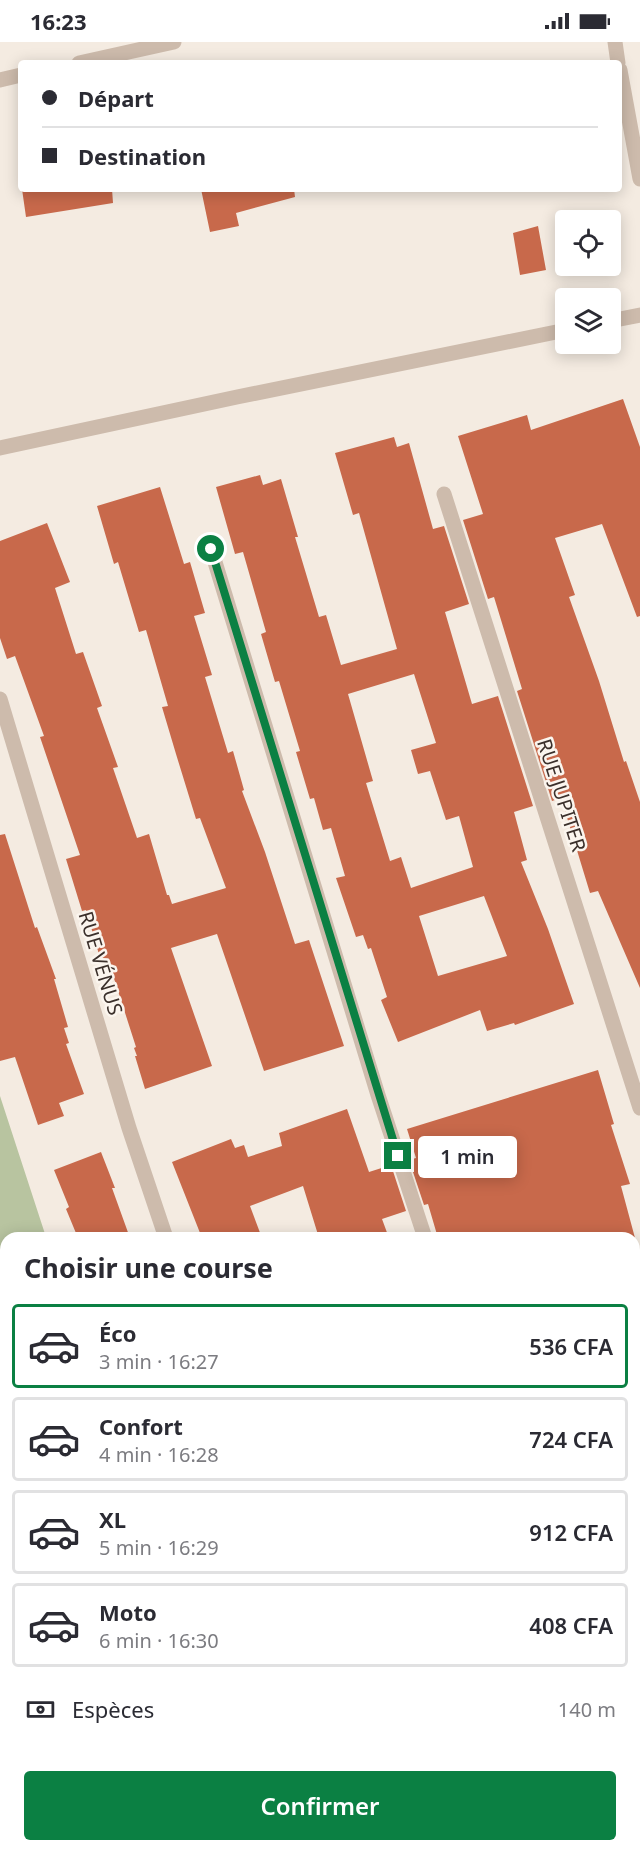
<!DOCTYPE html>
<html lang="fr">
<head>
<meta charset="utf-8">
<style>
	:root { --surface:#fff; --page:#f2f2f3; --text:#2b2b33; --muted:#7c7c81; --line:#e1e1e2; --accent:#0b8043 }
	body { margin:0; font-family:"Noto Sans",sans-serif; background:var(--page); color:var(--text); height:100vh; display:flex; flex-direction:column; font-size:22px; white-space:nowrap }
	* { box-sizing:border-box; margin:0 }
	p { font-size:20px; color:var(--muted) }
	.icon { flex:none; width:33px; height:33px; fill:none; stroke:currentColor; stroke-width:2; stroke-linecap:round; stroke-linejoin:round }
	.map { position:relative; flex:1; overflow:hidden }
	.side { position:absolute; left:0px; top:1190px; width:640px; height:620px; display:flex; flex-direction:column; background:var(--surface); border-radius:18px 18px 0 0; box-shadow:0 3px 15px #0003 }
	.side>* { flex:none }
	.guide { position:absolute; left:18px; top:18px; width:604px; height:132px; border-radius:6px; box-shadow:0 3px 15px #0003; display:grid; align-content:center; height:132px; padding:0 24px; background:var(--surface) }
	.fabs { position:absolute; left:555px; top:168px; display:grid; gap:12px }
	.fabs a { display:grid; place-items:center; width:66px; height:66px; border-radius:6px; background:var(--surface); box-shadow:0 3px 15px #0003; font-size:30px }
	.end { position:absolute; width:27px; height:27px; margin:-14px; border:8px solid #0b8043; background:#fff; box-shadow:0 0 0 3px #fff }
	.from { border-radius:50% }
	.bubble { position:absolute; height:42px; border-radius:6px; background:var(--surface); box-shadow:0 3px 15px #0003; font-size:20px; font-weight:600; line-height:42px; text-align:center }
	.guide b { display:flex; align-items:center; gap:21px; height:57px; font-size:22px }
	.guide b+b { border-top:2px solid var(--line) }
	.guide i { width:15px; height:15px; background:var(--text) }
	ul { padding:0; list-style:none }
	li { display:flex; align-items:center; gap:18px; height:84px; margin:0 12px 9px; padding:0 12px; border:3px solid var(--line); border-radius:6px }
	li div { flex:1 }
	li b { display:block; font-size:22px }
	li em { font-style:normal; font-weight:600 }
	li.on { border-color:var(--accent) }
	li>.icon { width:54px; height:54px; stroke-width:1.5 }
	h2 { padding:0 24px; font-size:27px; line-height:72px }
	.pay { display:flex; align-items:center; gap:15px; height:66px; padding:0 24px; font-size:22px }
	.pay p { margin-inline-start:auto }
	.button { display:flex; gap:12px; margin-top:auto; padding:12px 24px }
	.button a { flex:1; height:69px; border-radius:6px; background:var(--accent); color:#fff; font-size:24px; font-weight:600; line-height:69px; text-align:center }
	.status { display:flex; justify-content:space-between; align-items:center; height:42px; padding:0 30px; background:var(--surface); direction:ltr }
	.status svg { height:16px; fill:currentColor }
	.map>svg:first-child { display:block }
</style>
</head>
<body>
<div class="status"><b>16:23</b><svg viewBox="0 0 49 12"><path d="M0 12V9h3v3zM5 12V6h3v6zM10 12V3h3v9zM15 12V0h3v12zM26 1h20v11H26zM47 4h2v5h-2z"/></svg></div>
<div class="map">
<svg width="640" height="1808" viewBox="0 0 640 1808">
	<rect width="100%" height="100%" fill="#f4ebe1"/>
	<!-- green -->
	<path fill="#b8c4a0" d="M0,1054L46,1195L6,1196V1223L0,1205Z
		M640,1493V1620L634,1603L635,1495Z
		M157,1803H244L245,1808H158Z"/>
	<!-- building -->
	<path fill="#c8694b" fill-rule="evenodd" d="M22,147H112L113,161L26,175Z
		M201,147H294L295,155L236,171L239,184L210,190Z
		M538,184L546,228L520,233L513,191Z
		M623,357L640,405V574L637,575L602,482L555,496L575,553L569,555L599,639L624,720L626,719L640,760V946L598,849L590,851L561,756L552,759L517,649L522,647L494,555L488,557L463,478L483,472L458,394L527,373L531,388Z
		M394,395L397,405L409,401L433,487L444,484L469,562L445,570L472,662L498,654L533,764L514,770L527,818L521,820L548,887L574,962L515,983L514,981L487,989L480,968L398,1000L381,958L387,955L371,906L368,907L363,893L356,895L336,836L345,834L331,786L323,788L314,756L310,757L296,710L300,709L279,639L275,640L261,592L266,590L243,510L235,512L216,445L260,433L263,443L281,437L298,495H295L319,575L326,573L341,623L397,607L359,471L353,473L335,411ZM414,632L436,701L411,708L418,732L430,729L446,778L459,774L473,825L411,846L401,815L390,819L366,741L373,739L348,652ZM484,854L507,914L438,934L419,874Z
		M160,445L184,522L190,520L205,571L194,574L212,633L205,635L228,711L233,709L244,748L242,749L265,810L295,902L309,898L344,1004L264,1029L217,892L171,906L212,1024L145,1047L135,1014H137L134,1006L136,1005L110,924L103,926L86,868L82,869L66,817L80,813L40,695L44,694L15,614L7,617L0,596V499L47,481L70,540L55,546L76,612L83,610L102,664L97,666L118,725L113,726L137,796L149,792L167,853H169L172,862L226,846L200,776L196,777L176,712L162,665L168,664L146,588L139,590L118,520L114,522L97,464Z
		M5,792L35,886L37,885L56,937H54L68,985L64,986L69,1001L66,1002L84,1052L59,1061L64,1074L38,1083L15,1015L0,1019V793Z
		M598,1028L614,1082L611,1083L630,1142L621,1144L635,1196H438L428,1162L424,1163L409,1118L416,1116L407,1087Z
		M347,1067L369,1130L391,1123L406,1169L382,1177L389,1196H319L303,1144L250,1164L262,1196H202L172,1120L231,1097L235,1106L244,1103L248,1115L282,1104L279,1091Z
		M101,1110L115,1146H112L130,1196H78L66,1167L69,1165L54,1128Z"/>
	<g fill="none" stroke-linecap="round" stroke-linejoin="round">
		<!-- street -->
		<path stroke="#cdbbac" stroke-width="15" d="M615,0L618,21
			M79,21L174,0
			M620,28L640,137
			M0,38L21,33
			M610,279L640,273
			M0,406L237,355L566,288
			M444,452L640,1066
			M211,507L378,1053L425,1196
			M0,657L129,1086L166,1196
			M0,1464L6,1443
			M634,1780L640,1777
			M370,1803L372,1808
			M626,1803L629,1808
			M586,1808L594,1803"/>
	</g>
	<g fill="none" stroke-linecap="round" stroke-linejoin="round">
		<!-- route -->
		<path stroke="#0b8043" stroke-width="8" d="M211,507L398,1114"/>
	</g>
	<g text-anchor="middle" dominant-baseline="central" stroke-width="5" stroke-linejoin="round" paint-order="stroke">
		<!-- street labels -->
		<g font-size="20" fill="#3b302b" stroke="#fbf5ee">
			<text transform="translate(562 753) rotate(72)">RUE JUPITER</text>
			<text transform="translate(101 921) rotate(73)">RUE VÉNUS</text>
		</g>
	</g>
</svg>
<div class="fabs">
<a><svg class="icon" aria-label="locate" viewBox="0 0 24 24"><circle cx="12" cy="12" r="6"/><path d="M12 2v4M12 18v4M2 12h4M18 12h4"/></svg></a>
<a><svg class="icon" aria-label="layers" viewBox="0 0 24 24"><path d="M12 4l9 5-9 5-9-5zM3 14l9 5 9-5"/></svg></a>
</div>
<i class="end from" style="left:211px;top:507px"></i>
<i class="end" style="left:398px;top:1114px"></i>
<div class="bubble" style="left:418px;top:1094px;width:99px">1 min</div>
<div class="guide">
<b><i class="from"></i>Départ</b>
<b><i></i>Destination</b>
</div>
<section class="side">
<h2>Choisir une course</h2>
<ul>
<li class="on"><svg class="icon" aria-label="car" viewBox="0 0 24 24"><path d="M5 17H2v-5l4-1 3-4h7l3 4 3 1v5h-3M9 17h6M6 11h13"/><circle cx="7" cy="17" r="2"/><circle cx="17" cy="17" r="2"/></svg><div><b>Éco</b><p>3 min · 16:27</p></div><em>536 CFA</em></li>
<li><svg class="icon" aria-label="car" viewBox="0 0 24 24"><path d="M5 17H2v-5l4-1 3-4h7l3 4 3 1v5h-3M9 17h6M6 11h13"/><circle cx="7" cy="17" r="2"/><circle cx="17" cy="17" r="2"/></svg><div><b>Confort</b><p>4 min · 16:28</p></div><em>724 CFA</em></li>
<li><svg class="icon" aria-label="car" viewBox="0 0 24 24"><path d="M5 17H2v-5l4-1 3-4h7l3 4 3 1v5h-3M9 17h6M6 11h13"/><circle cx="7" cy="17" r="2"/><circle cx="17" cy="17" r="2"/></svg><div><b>XL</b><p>5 min · 16:29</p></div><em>912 CFA</em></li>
<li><svg class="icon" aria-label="car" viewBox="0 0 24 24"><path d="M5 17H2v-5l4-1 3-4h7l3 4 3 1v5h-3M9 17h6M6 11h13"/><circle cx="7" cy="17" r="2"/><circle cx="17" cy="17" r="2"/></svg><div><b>Moto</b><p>6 min · 16:30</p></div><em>408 CFA</em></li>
</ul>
<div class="pay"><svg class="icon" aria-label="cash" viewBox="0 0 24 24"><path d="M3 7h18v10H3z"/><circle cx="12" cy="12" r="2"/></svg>Espèces<p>140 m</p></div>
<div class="button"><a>Confirmer</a></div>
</section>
</div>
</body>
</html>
